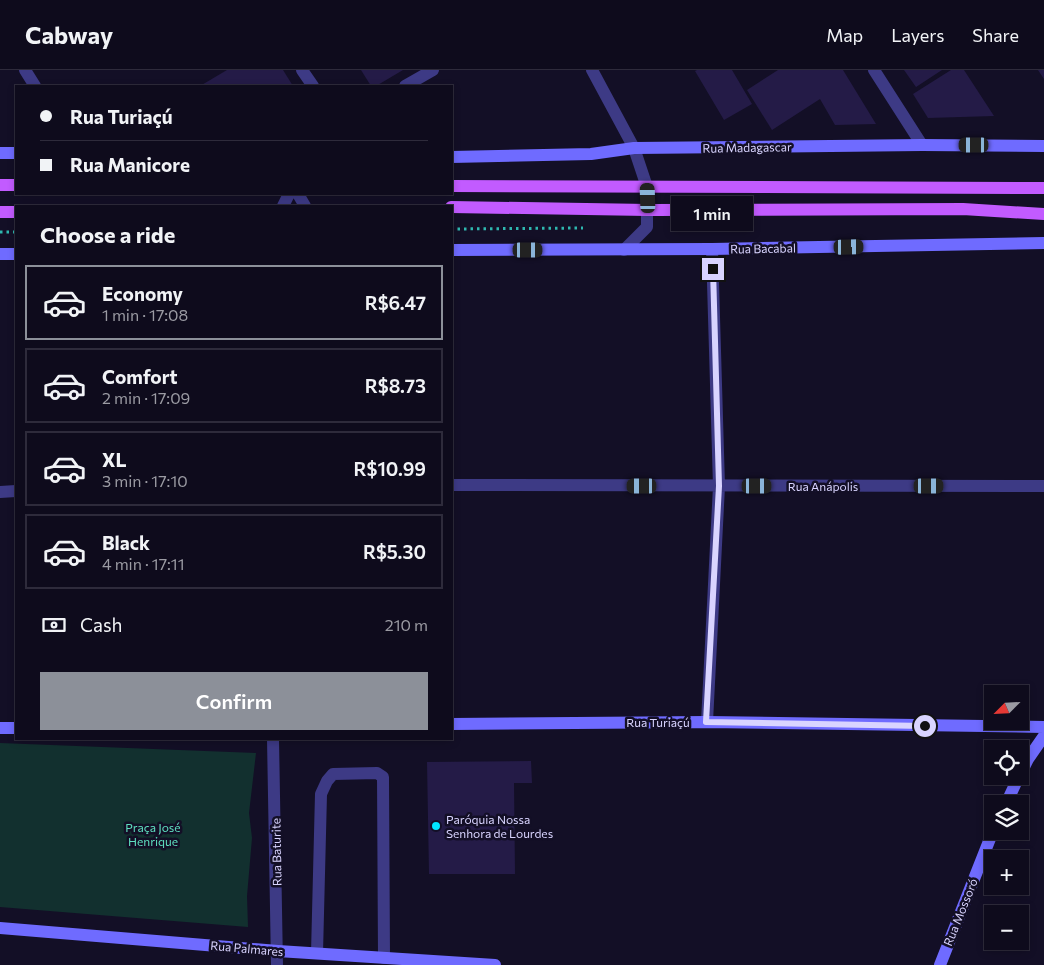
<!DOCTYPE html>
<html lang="en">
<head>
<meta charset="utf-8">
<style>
	:root { --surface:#0e0b1c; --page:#1c1929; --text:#f1f3f6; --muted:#9b9ba3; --line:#2e2b3b; --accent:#8c9099 }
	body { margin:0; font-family:Commissioner,sans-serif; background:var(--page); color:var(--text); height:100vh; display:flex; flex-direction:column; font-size:19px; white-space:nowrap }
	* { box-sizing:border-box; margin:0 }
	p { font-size:16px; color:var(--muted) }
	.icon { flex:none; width:28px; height:28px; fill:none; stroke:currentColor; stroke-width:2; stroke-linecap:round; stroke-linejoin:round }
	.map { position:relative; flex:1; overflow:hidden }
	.side { position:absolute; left:15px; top:135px; width:438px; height:535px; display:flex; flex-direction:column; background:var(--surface); border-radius:0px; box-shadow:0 2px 8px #0003,0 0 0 1px var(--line) }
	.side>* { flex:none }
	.top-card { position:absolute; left:15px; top:15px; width:438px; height:110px; border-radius:0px; box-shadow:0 2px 8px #0003,0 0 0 1px var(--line); display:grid; align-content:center; height:110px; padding:0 25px; background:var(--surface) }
	.needle { width:32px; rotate:246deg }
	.controls { position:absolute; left:984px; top:615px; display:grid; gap:10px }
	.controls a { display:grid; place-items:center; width:45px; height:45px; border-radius:0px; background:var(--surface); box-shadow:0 2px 8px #0003,0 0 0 1px var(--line); font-size:25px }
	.end { position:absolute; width:22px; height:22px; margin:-11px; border:6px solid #d9d4ff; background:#111; box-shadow:0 0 0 2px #111 }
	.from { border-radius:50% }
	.bubble { position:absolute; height:35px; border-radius:0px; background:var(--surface); box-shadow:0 2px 8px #0003,0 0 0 1px var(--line); font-size:16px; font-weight:600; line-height:35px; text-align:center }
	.car { position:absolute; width:15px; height:30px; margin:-15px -8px; border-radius:6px; box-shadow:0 0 4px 1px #0007; background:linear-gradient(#222 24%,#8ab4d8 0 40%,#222 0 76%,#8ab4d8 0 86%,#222 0) }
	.top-card b { display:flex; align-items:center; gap:18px; height:48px; font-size:19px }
	.top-card b+b { border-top:1px solid var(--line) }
	.top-card i { width:12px; height:12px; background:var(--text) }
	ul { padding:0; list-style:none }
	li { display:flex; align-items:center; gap:15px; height:75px; margin:0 10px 8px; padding:0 15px; border:2px solid var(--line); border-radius:0px }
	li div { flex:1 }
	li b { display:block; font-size:19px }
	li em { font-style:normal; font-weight:600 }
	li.active { border-color:var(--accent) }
	li>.icon { width:45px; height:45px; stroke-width:1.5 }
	h2 { padding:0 25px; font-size:22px; line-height:60px }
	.pay { display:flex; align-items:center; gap:12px; height:55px; padding:0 25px; font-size:19px }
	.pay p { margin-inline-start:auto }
	.button { display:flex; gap:10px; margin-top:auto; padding:10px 25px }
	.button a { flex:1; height:58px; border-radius:0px; background:var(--accent); color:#fff; font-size:20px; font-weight:600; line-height:58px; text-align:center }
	header { display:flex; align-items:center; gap:30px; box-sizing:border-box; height:70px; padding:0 25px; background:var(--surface); border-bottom:1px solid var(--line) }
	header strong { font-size:24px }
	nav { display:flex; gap:28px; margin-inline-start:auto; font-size:18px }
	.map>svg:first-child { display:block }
</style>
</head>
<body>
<header>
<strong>Cabway</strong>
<nav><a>Map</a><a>Layers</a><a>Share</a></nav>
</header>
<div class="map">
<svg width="1044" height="895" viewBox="0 0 1044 895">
	<rect width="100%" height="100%" fill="#130f26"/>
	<!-- green -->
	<path fill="#12302f" d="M0,673L256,683L249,743L252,768L247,826L248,857L0,837Z"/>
	<!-- building -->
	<path fill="#241b47" d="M227,0H283L293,16H200Z
		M361,0H403L376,16H371Z
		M697,0H732L752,34L724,50L695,1Z
		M778,0H843L876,54L835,55L820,29L772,60L747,20Z
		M904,0H942L916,17Z
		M951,0H964L994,46L928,48L913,24Z
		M1038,0H1044V9Z
		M531,691L532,713H514L515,804H429L427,692Z"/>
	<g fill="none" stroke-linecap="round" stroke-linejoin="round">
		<!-- path -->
		<path stroke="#2fb8b0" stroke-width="3" stroke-dasharray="2.5 4" stroke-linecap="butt" d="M451,159L583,158
			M0,162H16"/>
		<!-- lane -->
		<path stroke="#3d3a85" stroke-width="12" d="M317,883L321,724L327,711L333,704L377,703L383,707L384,888"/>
		<!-- street -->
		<path stroke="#3d3a85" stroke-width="12" d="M25,0L35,16
			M302,0L313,16
			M592,0L634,78L647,117V157L624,180
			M874,0L922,75
			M405,16L433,0
			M298,124L305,136
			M283,136L289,124
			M451,415L1044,416
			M0,422L16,421
			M707,652L719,416L712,179
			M273,669L277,895"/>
		<!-- secondary -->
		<path stroke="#6f6bff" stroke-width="12" d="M0,83H16
			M451,87L591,84L634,78L922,75L1044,76
			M451,180L712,179L1044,173
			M0,184H16
			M451,654L707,652L1044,657
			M0,658H16
			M1020,705L1028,689L1044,666
			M1006,734L1019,706
			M0,858L278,881L495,895
			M940,895L993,761"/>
		<!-- primary -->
		<path stroke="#c25bff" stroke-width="12" d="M0,115H16
			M451,116L1044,118
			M451,137L648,140L963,139L1044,144
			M0,142H16"/>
	</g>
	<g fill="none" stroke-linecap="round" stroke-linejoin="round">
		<!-- route -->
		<path stroke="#d9d4ff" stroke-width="6" d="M713,199L719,416L706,652L925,656"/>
	</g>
	<!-- markers -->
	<circle fill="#00e5ff" stroke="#130f26" stroke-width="2" cx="436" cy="756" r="5"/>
	<g text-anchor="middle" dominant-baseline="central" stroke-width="5" stroke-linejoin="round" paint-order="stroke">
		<!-- street labels -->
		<g font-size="12" fill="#d9d4ff" stroke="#130f26">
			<text transform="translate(747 77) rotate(-1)">Rua Madagascar</text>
			<text transform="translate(763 178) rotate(-1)">Rua Bacabal</text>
			<text x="823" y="416">Rua Anápolis</text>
			<text x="658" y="652">Rua Turiaçú</text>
			<text transform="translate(276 782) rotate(-91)">Rua Baturite</text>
			<text transform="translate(960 842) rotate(-68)">Rua Mossoró</text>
			<text transform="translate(247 878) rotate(5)">Rua Palmares</text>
		</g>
		<!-- poi labels -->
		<g font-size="12" fill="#d9d4ff" stroke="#130f26" text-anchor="start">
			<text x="446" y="749">Paróquia Nossa<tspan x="446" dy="14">Senhora de Lourdes</tspan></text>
		</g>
		<!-- park labels -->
		<g font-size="12" fill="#5fe0c0" stroke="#130f26">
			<text x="153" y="757">Praça José<tspan x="153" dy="14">Henrique</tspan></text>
		</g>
	</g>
</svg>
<div class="controls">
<a><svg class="needle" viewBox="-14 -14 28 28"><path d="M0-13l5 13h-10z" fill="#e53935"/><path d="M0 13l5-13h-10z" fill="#9b9ba3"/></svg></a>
<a><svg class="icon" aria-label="locate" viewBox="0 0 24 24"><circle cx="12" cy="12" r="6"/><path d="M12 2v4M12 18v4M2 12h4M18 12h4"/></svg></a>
<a><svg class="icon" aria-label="layers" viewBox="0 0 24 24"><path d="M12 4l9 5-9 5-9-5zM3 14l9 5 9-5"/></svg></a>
<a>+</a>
<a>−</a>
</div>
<i class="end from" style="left:925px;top:656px"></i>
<i class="end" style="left:713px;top:199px"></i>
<div class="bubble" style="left:671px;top:126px;width:82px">1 min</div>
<i class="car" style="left:974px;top:75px;rotate:270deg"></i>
<i class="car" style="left:648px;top:128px;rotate:358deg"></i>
<i class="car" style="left:849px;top:177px;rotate:89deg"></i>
<i class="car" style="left:528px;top:180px;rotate:90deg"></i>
<i class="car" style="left:642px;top:416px;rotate:270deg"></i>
<i class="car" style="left:757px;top:416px;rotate:90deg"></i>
<i class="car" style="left:929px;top:416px;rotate:90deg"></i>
<div class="top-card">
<b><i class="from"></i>Rua Turiaçú</b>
<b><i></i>Rua Manicore</b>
</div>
<section class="side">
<h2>Choose a ride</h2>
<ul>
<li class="active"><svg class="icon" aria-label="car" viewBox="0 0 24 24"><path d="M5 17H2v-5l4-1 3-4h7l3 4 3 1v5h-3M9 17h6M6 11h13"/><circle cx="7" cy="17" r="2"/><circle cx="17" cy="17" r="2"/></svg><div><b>Economy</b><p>1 min · 17:08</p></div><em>R$6.47</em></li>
<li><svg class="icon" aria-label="car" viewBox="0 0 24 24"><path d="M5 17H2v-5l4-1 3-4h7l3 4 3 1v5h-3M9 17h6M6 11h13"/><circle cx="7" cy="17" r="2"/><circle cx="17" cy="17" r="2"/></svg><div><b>Comfort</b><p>2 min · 17:09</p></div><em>R$8.73</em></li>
<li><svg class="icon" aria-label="car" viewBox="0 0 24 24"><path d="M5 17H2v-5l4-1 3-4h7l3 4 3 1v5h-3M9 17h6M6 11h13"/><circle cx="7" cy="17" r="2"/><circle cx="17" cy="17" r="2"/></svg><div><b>XL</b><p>3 min · 17:10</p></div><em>R$10.99</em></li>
<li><svg class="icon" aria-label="car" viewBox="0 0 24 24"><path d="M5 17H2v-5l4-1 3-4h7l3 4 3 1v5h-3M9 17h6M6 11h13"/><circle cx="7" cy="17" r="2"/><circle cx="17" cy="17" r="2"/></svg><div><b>Black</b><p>4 min · 17:11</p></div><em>R$5.30</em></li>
</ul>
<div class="pay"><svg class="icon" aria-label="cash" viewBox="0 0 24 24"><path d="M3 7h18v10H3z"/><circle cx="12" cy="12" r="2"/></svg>Cash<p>210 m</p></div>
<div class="button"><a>Confirm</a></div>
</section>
</div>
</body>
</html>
